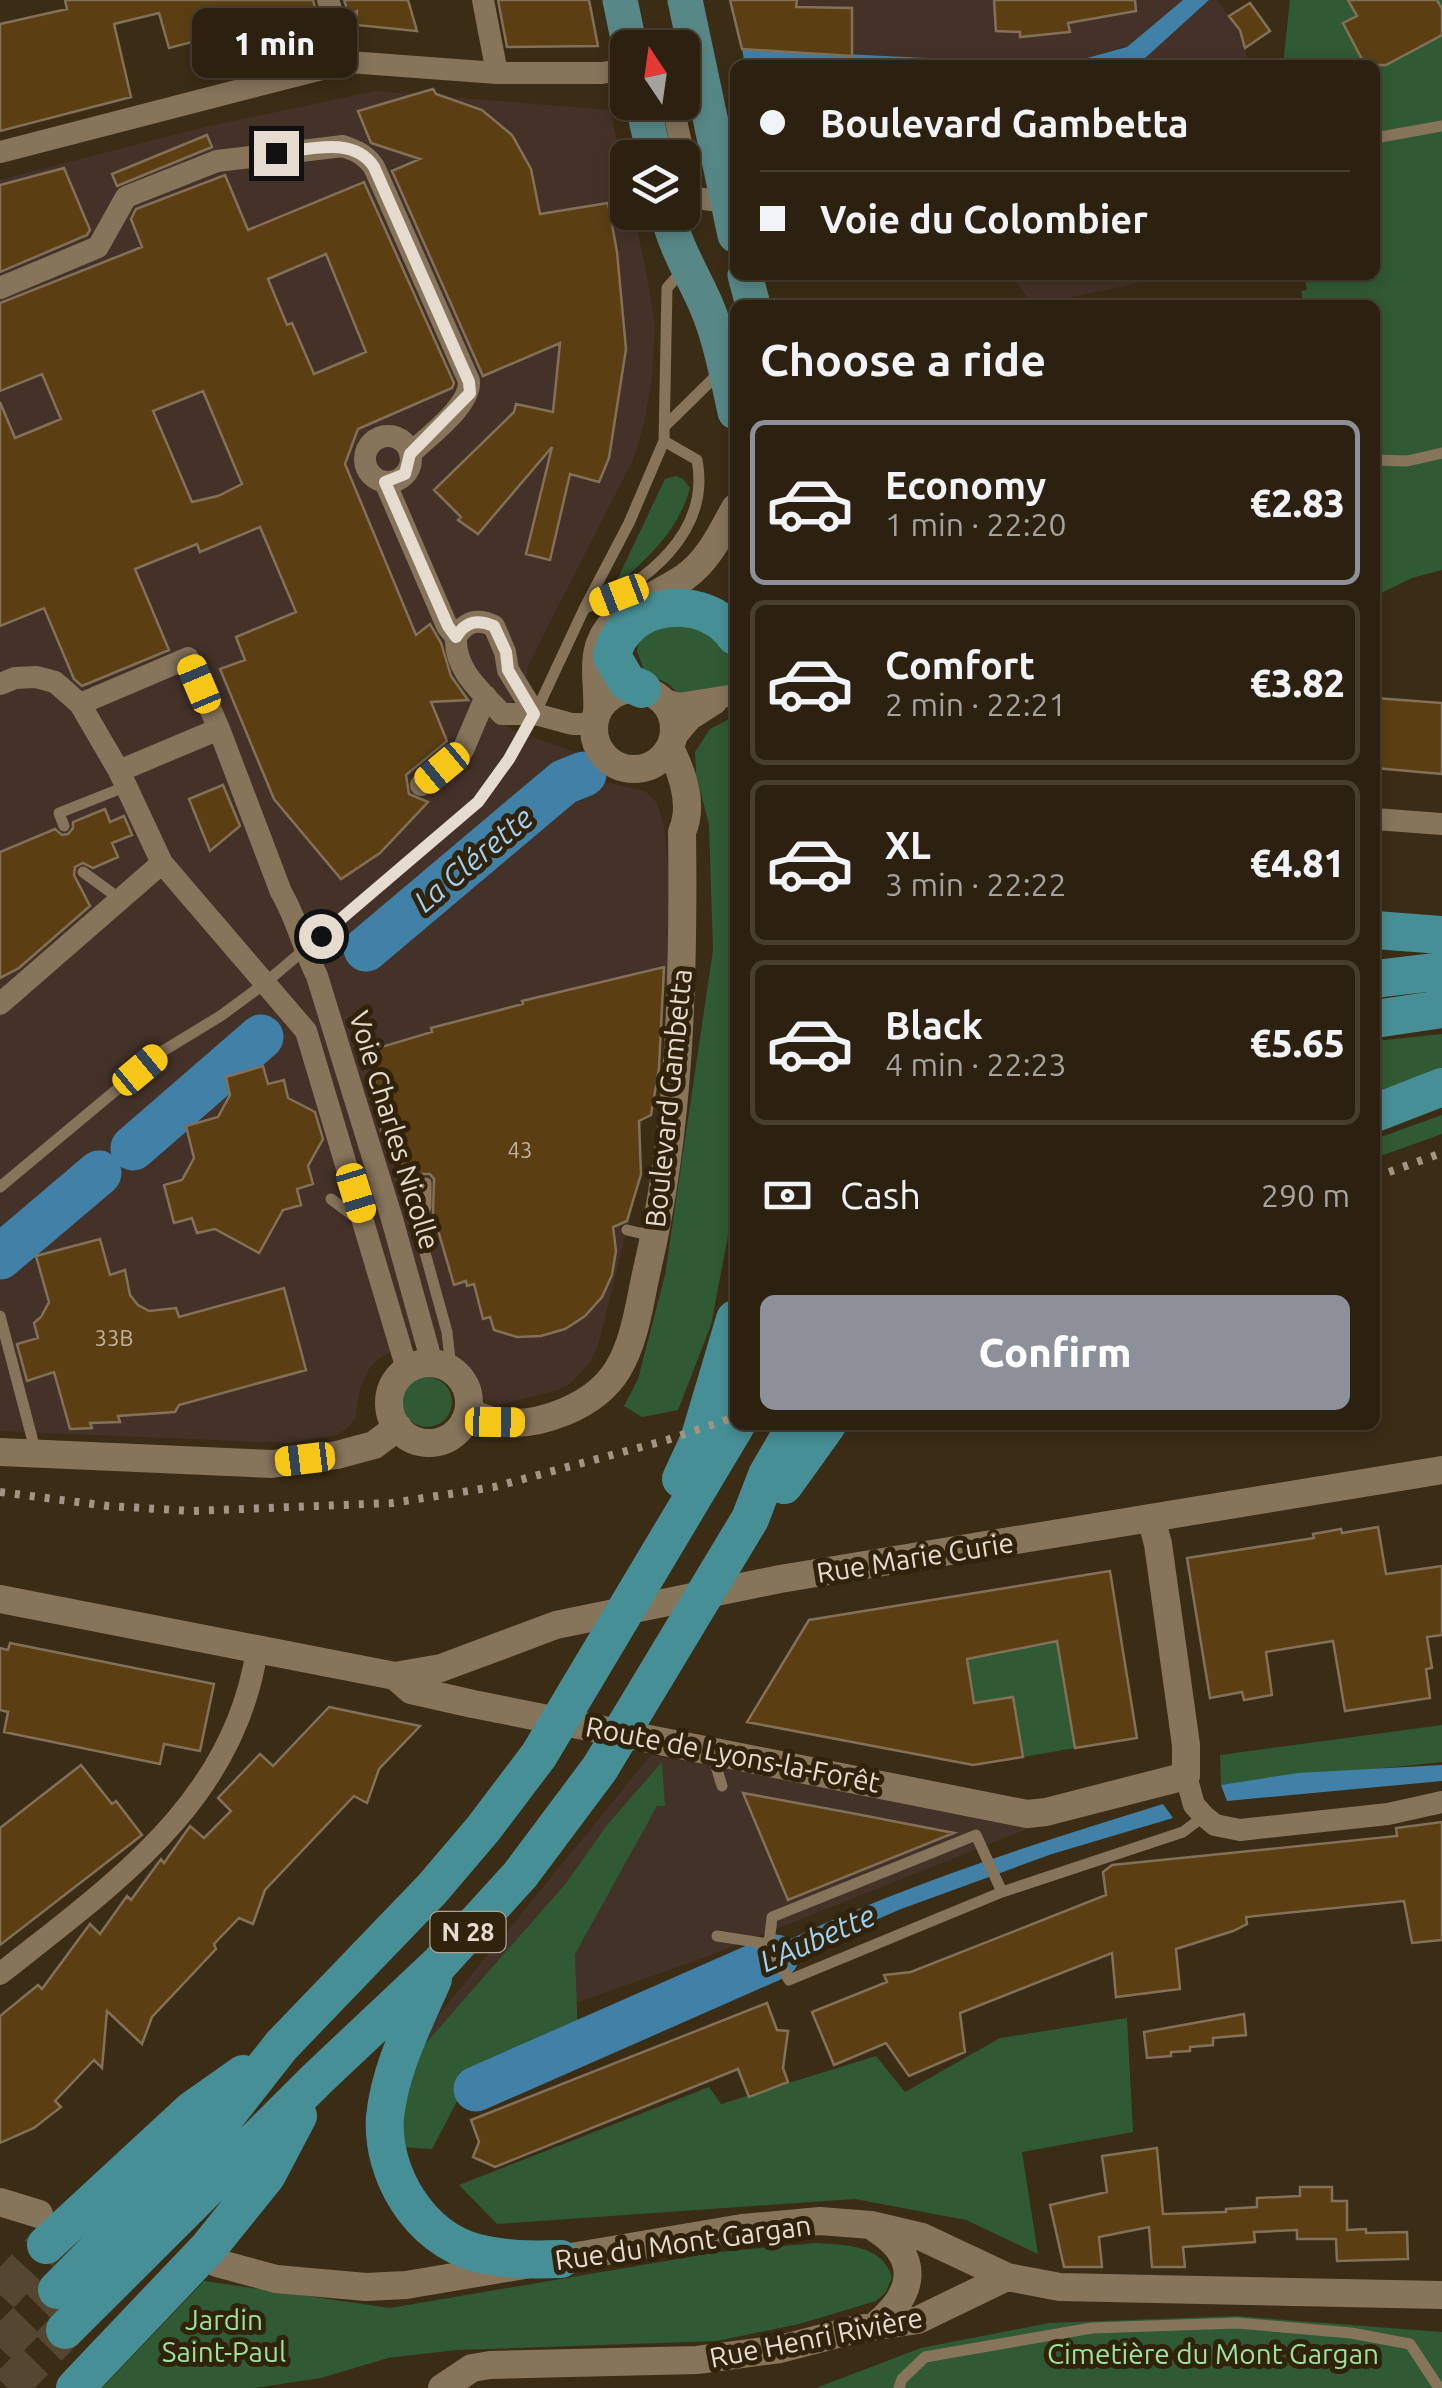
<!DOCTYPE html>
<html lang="en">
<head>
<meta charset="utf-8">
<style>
	:root { --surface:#2c2110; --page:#342919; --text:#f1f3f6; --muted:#a6a39f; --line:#483e30; --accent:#8c9099 }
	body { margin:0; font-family:Ubuntu,sans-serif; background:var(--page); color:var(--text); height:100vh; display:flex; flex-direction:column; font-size:38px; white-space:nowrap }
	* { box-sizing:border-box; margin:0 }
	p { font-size:32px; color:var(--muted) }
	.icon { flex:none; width:55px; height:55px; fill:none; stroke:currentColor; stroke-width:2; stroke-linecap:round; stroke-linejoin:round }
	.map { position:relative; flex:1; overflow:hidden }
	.sheet { position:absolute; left:730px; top:300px; width:650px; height:1130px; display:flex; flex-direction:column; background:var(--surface); border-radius:15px; box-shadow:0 5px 15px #0003,0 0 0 2px var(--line) }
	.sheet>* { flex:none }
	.guide { position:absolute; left:730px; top:60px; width:650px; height:220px; border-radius:15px; box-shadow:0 5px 15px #0003,0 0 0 2px var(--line); display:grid; align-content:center; height:220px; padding:0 30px; background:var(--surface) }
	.needle { width:65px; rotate:347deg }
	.fabs { position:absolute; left:610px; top:30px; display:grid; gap:20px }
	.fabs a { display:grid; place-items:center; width:90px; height:90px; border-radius:15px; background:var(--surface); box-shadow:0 5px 15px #0003,0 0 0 2px var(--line); font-size:50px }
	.end { position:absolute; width:45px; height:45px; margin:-22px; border:12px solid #e5dbce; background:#111; box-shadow:0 0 0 5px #111 }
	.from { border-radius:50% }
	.bubble { position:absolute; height:70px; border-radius:15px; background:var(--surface); box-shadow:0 5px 15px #0003,0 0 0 2px var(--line); font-size:32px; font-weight:800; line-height:70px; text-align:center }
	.car { position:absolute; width:30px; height:60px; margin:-30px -15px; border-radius:12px; box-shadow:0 0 8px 2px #0007; background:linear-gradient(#f5c518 24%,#345 0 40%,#f5c518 0 76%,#345 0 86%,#f5c518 0) }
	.guide b { display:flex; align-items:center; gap:35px; height:95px; font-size:38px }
	.guide b+b { border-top:2px solid var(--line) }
	.guide i { width:25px; height:25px; background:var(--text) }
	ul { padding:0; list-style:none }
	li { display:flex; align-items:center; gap:30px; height:165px; margin:0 20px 15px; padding:0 10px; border:5px solid var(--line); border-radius:15px }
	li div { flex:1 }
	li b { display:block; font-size:38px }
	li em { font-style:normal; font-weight:800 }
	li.current { border-color:var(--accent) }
	li>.icon { width:90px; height:90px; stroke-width:1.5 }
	h2 { padding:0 30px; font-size:45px; line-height:120px }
	.pay { display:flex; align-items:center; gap:25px; height:110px; padding:0 30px; font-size:38px }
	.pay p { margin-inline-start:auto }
	.action { display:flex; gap:20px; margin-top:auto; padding:20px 30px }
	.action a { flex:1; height:115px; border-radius:15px; background:var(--accent); color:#fff; font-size:40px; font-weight:800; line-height:115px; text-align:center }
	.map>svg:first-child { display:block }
</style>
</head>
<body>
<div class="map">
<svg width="1442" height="2388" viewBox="0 0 1442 2388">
	<rect width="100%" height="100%" fill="#3b2c15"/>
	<!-- commercial -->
	<path fill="#433228" d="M651,1755L1035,1826L706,1957L397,2066Z"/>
	<!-- medical -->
	<path fill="#443229" d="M773,0H1183L1127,47L1087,58L1033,65L852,57L851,8L796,7Z
		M1209,0H1217L1240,30L1249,65H1126L1143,60Z
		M376,91L610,110L627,184L628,212L634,213L648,282L655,325L652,379L644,424L633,460L528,665L526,682L499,719L511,729L574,752L600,781L645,791L657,803L664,827L676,952L656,1016L629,1222L597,1349L590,1362L571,1383L558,1390L492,1407L485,1403L476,1380L462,1361L440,1347L413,1343L403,1346L378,1359L369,1369L360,1388L355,1419L347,1428L337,1435L289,1443L0,1431V180L200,128Z
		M1010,275H1177L1039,304L1032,303Z"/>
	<!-- green -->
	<path fill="#305a33" d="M1290,0H1442V570L1412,578L1375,596V305H1304L1301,291L1307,290L1304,275H1375V65H1283Z
		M676,476L683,479L690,488C679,528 653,553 623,580H617L665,479Z
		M687,619L732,647L735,655V682L719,690L679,694L667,683L645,673L637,651L640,637Z
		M735,716V1199L711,1325L678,1410L642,1417L624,1406L638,1379L665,1275L713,950L709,825L696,774L695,752L710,729Z
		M1442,1034V1074L1375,1100V1041Z
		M1442,1115V1134L1375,1158V1139Z
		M402 1402a25 25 0 1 1 50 0a25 25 0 1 1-50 0Z
		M1057,1641L1075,1748L1023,1757L1013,1697L974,1703L967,1656L995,1655L996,1651Z
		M1442,1725V1762L1221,1785L1220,1755Z
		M662,1762L665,1806H657L575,1954L578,2038L464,2088L432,2149L398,2147V2075L567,1882L607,1825Z
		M1127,2018L1133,2132L1022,2152L1038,2254L966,2220L855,2199L497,2224L459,2185L709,2087L721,2104L876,2056L905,2092L1000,2038Z
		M815,2243C845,2245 882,2244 892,2277L886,2292L876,2301L799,2324L717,2341L456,2350L388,2358L321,2378L254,2388H102L204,2281L390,2308L719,2252Z
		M1236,2316L1442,2332V2388H816L921,2348L1049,2323Z"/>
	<!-- water -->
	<path fill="#4181a7" d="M1183,0H1209L1143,60L1126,65H745L742,49L1027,63L1087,58L1127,47Z
		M1442,1765V1781L1227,1801L1221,1785L1298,1773Z
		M1163,1804L1173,1818L1052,1854L901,1909L724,1986L720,1974C860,1899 1011,1851 1163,1804Z"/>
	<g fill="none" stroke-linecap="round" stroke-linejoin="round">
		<!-- river -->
		<path stroke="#4181a7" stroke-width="45" d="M366,949L564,782L584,774
			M133,1148L261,1037
			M0,1257L99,1173
			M476,2089L776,1957"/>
	</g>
	<!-- building -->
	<path fill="#5b3f13" stroke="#827058" stroke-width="2.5" fill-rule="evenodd" d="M65,0H313L321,27L279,46L272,21L169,48L159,13L114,24L131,97L0,131V24L67,9Z
		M344,0H408L417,31L356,25L357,11L349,15Z
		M498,0H589L598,46L507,47Z
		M730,0H797L796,7L852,8V56L742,49Z
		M994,0H1135L1136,11L1068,23L1070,32L1020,37V32L996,31Z
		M1348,0H1437L1442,9V35L1386,65H1365L1343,23L1357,16Z
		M1250,3L1270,31L1245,48L1240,30L1229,16Z
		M433,89L436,94L482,110L512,135L531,169L540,214L608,203L617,252L626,349L609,458L599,482L570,474L550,560L526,554L552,447L478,534L458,520L461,517L434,490L514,412L516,404L553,412L560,343L483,376L392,171L420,159L371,143L358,111Z
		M207,135L212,147L117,186L112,174Z
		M64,168L90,230L87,235L0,272V185Z
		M225,175L248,230L364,182L454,383L452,388L358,429L345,464L416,635L430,624L441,643L451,676L468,700L431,702L447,741L406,775L409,794L428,802L380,853L341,879L274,799L220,669L245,660L236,637L296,612L260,527L200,552L197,544L135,569L169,650L82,686L74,679L44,608L0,626V402L15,438L61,419L42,374L0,391V303L142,247L131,219L136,209ZM326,254L366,352L314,374L292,323L287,325L268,279ZM203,391L242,484L218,496L192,502L153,411Z
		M1375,698L1442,703V774L1375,768Z
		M223,785L240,826L210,851L189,799Z
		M105,809L110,822L124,816L132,835L112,843L118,857L93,868L83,863L75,867L74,875L90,906L19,968L0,978V852L55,829L62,835L68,834L73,828V822Z
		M664,967L659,1068L651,1115L639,1121L641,1174L627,1221L613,1227L616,1251L612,1275L602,1297L585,1316L565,1329L541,1336L517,1337L494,1330L490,1317L483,1319L474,1284L467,1286L466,1281L454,1285L433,1213L434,1179L430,1174H422L417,1186L409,1188L398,1150L381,1132V1106L368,1051L432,1032L431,1028L523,1004L522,1001Z
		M263,1066L268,1084L284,1080L288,1098L315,1112L323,1139L308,1166L313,1184L297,1189L301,1205L283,1210L259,1253L215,1229L197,1233L192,1218L174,1223L164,1185L182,1180L194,1158L186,1126L218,1117L230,1095L226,1077Z
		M100,1239L110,1275L125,1270L130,1295L138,1305L149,1311L176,1308L179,1317L284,1288L306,1370L179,1405L175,1412L118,1416L120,1422L90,1423L92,1428L70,1429L54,1372L27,1381L17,1344L38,1338L34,1323L41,1317L49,1302L36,1256Z
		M1378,1527L1386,1574L1442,1566V1635L1427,1637L1432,1668L1426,1669L1430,1698L1345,1711L1333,1641L1266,1652L1272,1695L1244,1700L1242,1692L1210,1698L1187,1558L1314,1538L1313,1534L1341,1529L1342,1533Z
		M1110,1571L1137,1738L1075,1748L1057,1641L967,1659L974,1703L1013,1697L1023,1757L973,1765L747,1722L809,1620Z
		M10,1643L214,1684L200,1751L164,1744L160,1764L4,1732L8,1712L0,1710V1648L8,1650Z
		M329,1707L420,1726L379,1769L367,1803L354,1796L265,1890L253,1924L239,1918L214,1944L216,1949L152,2017L142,2044L107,2011L102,2068L94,2060L55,2101L61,2107L34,2128L0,2143V2016L38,1985L42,1989L90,1924L100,1934L127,1896L131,1900L161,1859L164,1863L190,1826L204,1838L231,1811L218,1798L260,1754L273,1766Z
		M81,1765L112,1804L116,1801L142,1835L0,1945V1828Z
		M743,1793L851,1813L954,1833L788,1900Z
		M1442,1822V1940L1412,1943L1404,1901L1246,1917L1247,1924L1233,1931L1176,1949L1180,1989L1116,1997L1112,1953L960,2013L965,2052L909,2076L886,2043L834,2065L812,2012L887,1982L884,1975L911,1972L1106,1895L1103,1872L1112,1865L1397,1836L1396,1828Z
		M767,2003L777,2030L788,2031L783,2068L788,2082L749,2097L738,2069L495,2167L473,2157L479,2142L471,2120Z
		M1244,2014L1246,2035L1213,2038V2045L1190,2047V2051L1171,2052V2056L1147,2058L1144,2032Z
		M1157,2148L1163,2214L1226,2212V2209L1257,2207V2198L1300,2196V2187H1332V2201H1347V2230L1366,2229V2233L1407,2232L1408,2259L1337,2261L1336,2239H1297V2230L1254,2232L1255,2242L1183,2247L1185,2267H1152L1149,2227L1099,2237L1102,2267H1064L1050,2205L1107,2192L1102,2156Z"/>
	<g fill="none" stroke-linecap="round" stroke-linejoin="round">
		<!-- trunk-tunnel -->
		<path stroke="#544631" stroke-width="38" stroke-dasharray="38 19" stroke-linecap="butt" d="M0,2295L46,2245
			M0,2348L57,2290
			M8,2388L65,2330"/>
		<!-- service -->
		<path stroke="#86745b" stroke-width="11" d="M1375,138L1442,126
			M667,424L721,371
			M1375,460L1407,461L1442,453
			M585,608C645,585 711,533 697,460L664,441
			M64,826L59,813L127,786
			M83,872L120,899
			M426,1183V1207L417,1224L447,1332L451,1369
			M0,1187L163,1051L222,1015L264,984L478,802L509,759L535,714L584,609L629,523L664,441L667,288L682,271
			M331,1199L359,1220
			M627,1230L652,1236
			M0,1316L36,1453
			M712,1753L722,1786
			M1002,1892L976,1835L772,1917L769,1944L789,1980L1002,1892L1183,1832L1204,1816
			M717,1936L769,1944
			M899,2388L902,2379L925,2357L1092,2328L1237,2323L1351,2333L1410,2344L1439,2388"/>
		<!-- minor -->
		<path stroke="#86745b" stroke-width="22" d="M328,0L349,62
			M483,0L497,73
			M672,102L692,194L696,198L727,202
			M0,152L349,62L497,73H602L628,69
			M0,288L98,247L126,197L217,161L343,146C357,151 366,155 374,167L469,381C471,406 427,437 410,454
			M365 459a23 23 0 1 1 46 0a23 23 0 1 1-46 0Z
			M385,482L447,626L456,637
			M0,684L15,678L36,677L55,682L80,704L119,771L162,863L306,1031L407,1369
			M660,698L678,704L735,695
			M80,704L188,658L219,729
			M535,714L508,670L505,652L494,626C477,618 466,621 456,637C454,670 481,691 502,714H535L572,724H594
			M674,739L691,719L716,703
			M119,771L219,729L281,892C297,919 303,948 317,976L392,1219L432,1363
			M421,785L463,750L486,696
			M1375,819L1442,824
			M0,1004L162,863
			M1186,1776L1194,1805L1204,1816L1215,1825L1240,1830L1388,1814L1442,1802
			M0,1974C112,1885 235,1802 257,1649"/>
		<!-- tertiary -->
		<path stroke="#86745b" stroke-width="28" d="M594 729a40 40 0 1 1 80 0a40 40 0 1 1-80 0Z
			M597,713C599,690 592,665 600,643C613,608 657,597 685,577C709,560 721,533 735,508
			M389 1403a40 40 0 1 1 80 0a40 40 0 1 1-80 0Z
			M468,1412C477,1415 488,1420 497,1422C539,1428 596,1406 618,1369C635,1340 639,1306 646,1274C680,1130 684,980 682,832C694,805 683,774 670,748
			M0,1452L272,1464L337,1455L374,1445L398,1427
			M0,1599L395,1676L411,1690L473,1704L1027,1814L1046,1812L1186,1776V1745L1158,1544L1151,1518
			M395,1676L441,1668L556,1625L780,1579L1442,1470
			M0,2202L39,2214
			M217,2263L276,2279L366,2287L406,2285L742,2228L820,2221L871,2225L922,2237L1007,2277L1060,2287L1442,2295
			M876,2325C914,2294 922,2258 876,2229
			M442,2388L472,2368L490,2365L697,2360L780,2349L857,2329L918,2320L1007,2277"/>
		<!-- primary -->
		<path stroke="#578887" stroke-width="35" d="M620,0L630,48
			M685,0L735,235
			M642,102L655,158
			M667,212C674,242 687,265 700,292C719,330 726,371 735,412
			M745,275L753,305"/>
		<!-- trunk -->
		<path stroke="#478f96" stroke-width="38" d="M642,689L627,682L612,656C624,600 705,592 735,636
			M1375,930L1442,935
			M1375,979L1442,971
			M1375,1019L1442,1009
			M1375,1113L1442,1087
			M681,1479L699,1440L735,1319
			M784,1485L827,1425
			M433,1979C414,2023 390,2068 385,2117C381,2173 419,2238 477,2253C505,2260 532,2260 561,2259
			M46,2245L192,2110L243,2074
			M57,2290L212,2134L281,2046L432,1889L483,1829L539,1755L736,1425
			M65,2330L317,2079L439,1964L520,1875L600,1768L750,1519L767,1475L796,1425
			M75,2388L209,2247L267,2175L298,2116"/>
		<!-- rail -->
		<path stroke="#a19584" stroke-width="8" stroke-dasharray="5 10" stroke-linecap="butt" d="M1375,1177L1442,1153
			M0,1492L108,1506L192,1511L392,1503L494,1487L667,1440L735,1417"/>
	</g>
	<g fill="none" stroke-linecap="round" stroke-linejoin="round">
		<!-- route -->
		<path stroke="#e5dbce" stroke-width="12" d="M276,153C308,150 353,135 374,167L469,382L470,393L410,454L405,474L385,482L448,626L456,637C466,621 477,619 494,626L506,652L508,670L534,714L509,759L478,802L321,936"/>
	</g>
	<g text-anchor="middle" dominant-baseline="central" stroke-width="10" stroke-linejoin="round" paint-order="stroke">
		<!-- number labels -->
		<g font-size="22" fill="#c2b49f">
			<text x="520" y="1149">43</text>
			<text x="114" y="1337">33B</text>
		</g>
		<!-- shield labels -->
		<rect fill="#31220b" stroke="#afa494" stroke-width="2.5" x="430.5" y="1912" width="75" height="40" rx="8"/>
		<g font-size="25" font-weight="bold" fill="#e5dbce">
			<text x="468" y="1932">N 28</text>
		</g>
		<!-- street labels -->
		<g font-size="28" fill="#e5dbce" stroke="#31220b">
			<text transform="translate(668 1098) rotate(-84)">Boulevard Gambetta</text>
			<text transform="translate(395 1130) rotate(73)">Voie Charles Nicolle</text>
			<text transform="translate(915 1557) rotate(-9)">Rue Marie Curie</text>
			<text transform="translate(733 1754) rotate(11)">Route de Lyons-la-Forêt</text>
			<text transform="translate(683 2242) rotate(-8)">Rue du Mont Gargan</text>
			<text transform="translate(816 2337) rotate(-11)">Rue Henri Rivière</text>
		</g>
		<!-- park labels -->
		<g font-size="28" fill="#9be29e" stroke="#31220b">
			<text x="224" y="2319">Jardin<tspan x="224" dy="32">Saint-Paul</tspan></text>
			<text x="1213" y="2353">Cimetière du Mont Gargan</text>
		</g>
		<!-- water labels -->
		<g font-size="30" font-style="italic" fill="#9ed1f3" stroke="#31220b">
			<text transform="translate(473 859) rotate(-40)">La Clérette</text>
			<text transform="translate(817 1938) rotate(-24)">L'Aubette</text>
		</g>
	</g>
</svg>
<div class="fabs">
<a><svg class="needle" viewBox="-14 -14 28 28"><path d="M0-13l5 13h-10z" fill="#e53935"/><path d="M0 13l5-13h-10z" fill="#a6a39f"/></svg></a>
<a><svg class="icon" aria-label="layers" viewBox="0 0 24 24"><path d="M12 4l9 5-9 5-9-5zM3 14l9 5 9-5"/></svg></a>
</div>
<i class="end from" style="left:321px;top:936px"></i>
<i class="end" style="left:276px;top:153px"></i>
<div class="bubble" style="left:192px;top:8px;width:165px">1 min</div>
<i class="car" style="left:619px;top:595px;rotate:249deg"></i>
<i class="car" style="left:199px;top:684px;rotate:337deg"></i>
<i class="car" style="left:442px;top:768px;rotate:230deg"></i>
<i class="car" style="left:140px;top:1070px;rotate:50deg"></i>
<i class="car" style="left:356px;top:1193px;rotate:163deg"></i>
<i class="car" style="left:495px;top:1422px;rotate:91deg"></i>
<i class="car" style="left:305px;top:1459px;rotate:263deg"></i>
<div class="guide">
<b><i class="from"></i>Boulevard Gambetta</b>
<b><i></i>Voie du Colombier</b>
</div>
<section class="sheet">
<h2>Choose a ride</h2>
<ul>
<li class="current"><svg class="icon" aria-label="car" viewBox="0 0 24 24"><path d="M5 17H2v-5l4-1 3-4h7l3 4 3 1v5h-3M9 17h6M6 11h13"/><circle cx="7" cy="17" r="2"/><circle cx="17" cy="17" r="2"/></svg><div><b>Economy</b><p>1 min · 22:20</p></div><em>€2.83</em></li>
<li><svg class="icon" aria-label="car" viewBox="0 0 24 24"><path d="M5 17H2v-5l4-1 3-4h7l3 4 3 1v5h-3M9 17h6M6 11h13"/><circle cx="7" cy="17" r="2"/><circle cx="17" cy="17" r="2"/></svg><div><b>Comfort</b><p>2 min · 22:21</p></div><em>€3.82</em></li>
<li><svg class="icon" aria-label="car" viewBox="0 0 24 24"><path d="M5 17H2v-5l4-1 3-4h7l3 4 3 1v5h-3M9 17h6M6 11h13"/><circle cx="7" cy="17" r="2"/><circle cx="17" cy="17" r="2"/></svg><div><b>XL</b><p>3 min · 22:22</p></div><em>€4.81</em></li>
<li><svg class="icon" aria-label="car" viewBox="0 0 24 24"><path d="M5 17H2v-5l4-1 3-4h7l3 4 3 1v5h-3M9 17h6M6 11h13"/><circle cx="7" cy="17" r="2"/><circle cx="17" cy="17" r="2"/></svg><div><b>Black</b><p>4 min · 22:23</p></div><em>€5.65</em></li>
</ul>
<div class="pay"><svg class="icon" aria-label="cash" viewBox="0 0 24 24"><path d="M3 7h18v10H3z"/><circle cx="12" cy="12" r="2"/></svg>Cash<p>290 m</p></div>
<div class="action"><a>Confirm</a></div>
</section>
</div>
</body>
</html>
